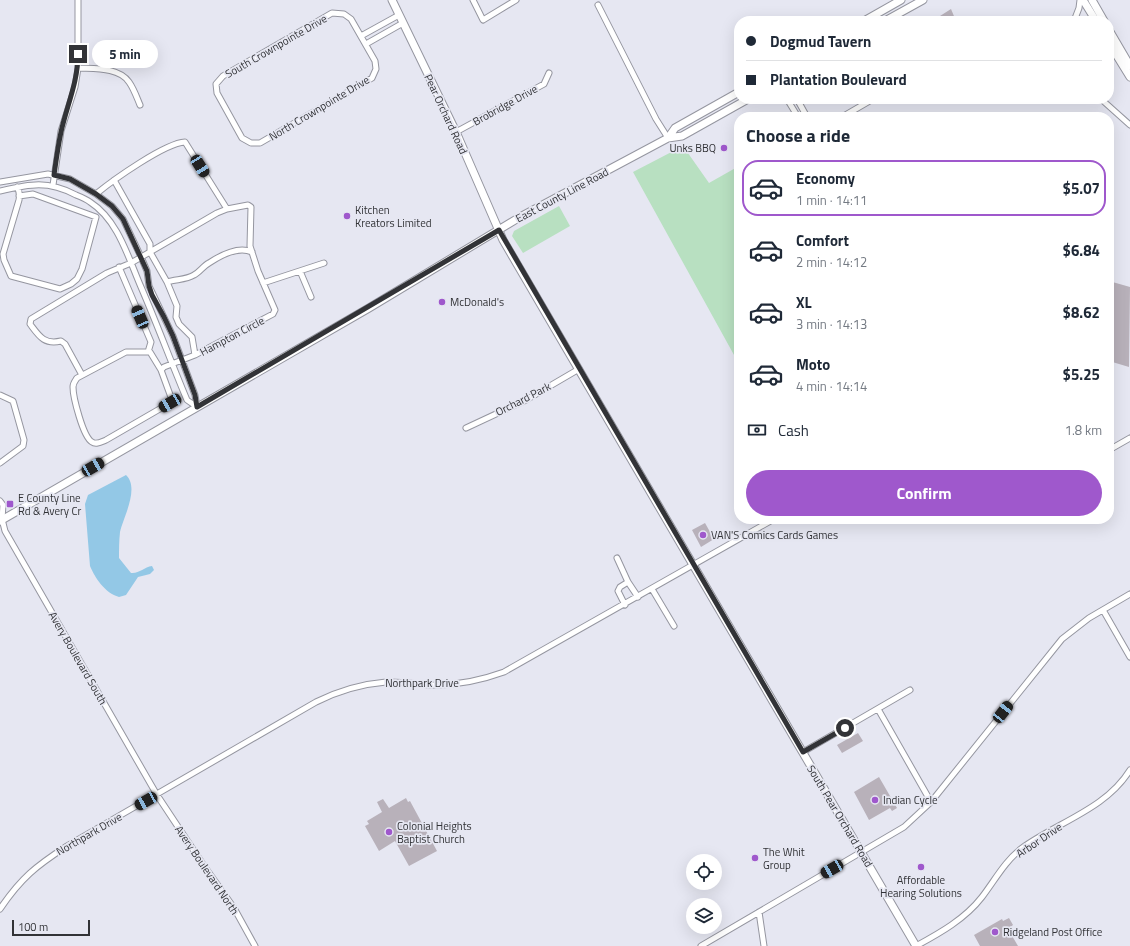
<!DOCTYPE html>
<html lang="en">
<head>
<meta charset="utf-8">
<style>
	:root { --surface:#fff; --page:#f2f2f3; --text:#1f2937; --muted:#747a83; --line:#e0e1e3; --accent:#9f58cc }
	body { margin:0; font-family:"Titillium Web",sans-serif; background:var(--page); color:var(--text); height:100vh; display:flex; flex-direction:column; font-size:15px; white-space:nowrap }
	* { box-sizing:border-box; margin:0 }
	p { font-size:13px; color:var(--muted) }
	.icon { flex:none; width:22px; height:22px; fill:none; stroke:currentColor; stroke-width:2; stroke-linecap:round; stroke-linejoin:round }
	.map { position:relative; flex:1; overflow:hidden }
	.side { position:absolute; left:734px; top:112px; width:380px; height:412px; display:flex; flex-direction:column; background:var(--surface); border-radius:16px; box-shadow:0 4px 16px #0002 }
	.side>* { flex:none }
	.guide { position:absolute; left:734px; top:16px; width:380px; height:88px; border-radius:16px; box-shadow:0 4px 16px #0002; display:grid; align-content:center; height:88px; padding:0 12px; background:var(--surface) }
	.tools { position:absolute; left:686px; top:854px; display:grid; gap:8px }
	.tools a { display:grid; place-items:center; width:36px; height:36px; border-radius:50%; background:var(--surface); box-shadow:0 4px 16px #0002; font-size:20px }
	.scale { position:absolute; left:12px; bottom:10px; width:78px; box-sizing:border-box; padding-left:4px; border:2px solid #323337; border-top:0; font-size:11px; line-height:14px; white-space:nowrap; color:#323337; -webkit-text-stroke:3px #e6e7f2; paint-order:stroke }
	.end { position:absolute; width:18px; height:18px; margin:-9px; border:5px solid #323337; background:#fff; box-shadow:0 0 0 2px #fff }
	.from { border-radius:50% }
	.bubble { position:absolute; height:28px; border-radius:14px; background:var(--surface); box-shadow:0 4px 16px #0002; font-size:13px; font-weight:700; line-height:28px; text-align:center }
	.car { position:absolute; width:12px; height:24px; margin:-12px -6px; border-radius:5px; box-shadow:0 0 3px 1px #0007; background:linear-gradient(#222 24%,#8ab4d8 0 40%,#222 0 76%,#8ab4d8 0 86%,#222 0) }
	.guide b { display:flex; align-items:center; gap:14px; height:38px; font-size:15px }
	.guide b+b { border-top:1px solid var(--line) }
	.guide i { width:10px; height:10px; background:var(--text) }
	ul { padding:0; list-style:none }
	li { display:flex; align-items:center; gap:12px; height:56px; margin:0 8px 6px; padding:0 4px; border:2px solid transparent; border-radius:16px }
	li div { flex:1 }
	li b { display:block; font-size:15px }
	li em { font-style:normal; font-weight:700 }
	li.current { border-color:var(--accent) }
	li>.icon { width:36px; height:36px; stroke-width:1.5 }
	h2 { padding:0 12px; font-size:18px; line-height:48px }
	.pay { display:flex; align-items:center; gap:10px; height:44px; padding:0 12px; font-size:15px }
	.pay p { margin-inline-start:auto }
	.action { display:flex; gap:8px; margin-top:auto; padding:8px 12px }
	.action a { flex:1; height:46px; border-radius:24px; background:var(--accent); color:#fff; font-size:16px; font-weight:700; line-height:46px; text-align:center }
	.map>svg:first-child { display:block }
</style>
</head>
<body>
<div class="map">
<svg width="1130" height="946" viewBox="0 0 1130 946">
	<rect width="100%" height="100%" fill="#e6e7f2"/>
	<!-- green -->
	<path fill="#b8e0c1" d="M683,146L709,183L739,166V364L633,172Z
		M559,206L570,226L523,253L512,236L514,231Z"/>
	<!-- water -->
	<path fill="#93c8e6" d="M126,475C140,488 123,518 120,532C119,541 119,550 119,558L131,573C139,574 144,567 152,566L154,570L150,574L138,577L126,595L119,597C105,593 95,578 90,566L85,504L88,495Z"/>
	<!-- building -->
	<path fill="#b8b1ba" d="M951,9L956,21H936L941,18L940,16Z
		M1109,281L1130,287L1129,367L1109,361Z
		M705,523L714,539L701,547L692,530Z
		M858,733L863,741L842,753L837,745Z
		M879,777L897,808L892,811L890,808L869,820L854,792Z
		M406,798L408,802L410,801L437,851L409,866L395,841L379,851L365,826L369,824L367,821L382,812L377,802L383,799L389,808Z
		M1009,918L1013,925L1008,929L1018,946H980L974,935L1002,919L1003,921Z"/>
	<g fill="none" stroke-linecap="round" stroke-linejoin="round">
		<!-- street casing -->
		<g stroke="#9596a0" stroke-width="7">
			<path id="street" d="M473,0L483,20L516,0
				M598,5L656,119L668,138
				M332,13L344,14L351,19L375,61L376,69L372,78L260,143H251L242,138L217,93L216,84L223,76Z
				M1074,21L1079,8L1080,0
				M361,36L399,15
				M366,44L403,23
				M78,68C94,69 119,67 129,82C134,89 137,98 140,105
				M787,99L798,117
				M797,99L807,117
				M1101,99L1130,125
				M842,117L873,99
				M456,132L544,84L549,73
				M114,180L150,244V252L167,282L177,306L176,317L179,324L192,337L195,355
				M0,182L48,174L70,179L96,194L112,206L123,219L141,257L147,271L149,286L173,336L195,395L197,407
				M53,185L61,131L75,87L78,68V0
				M17,187C20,192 20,195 19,200L3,254L4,260L11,276L60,289L71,284L77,279L82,269L96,217L33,194L19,196
				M0,191C30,184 48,180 76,195C81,197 86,199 90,202C118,220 128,257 141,287C157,324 171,362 187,400L197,407
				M96,194C113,180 165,143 185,142L227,209L248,205L251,207L250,246L258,271L275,310L273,314L195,355L164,367L161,370L172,400L170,403L106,440C101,442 96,445 92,442C83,437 73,397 73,387C73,383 75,381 77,378L126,352H150L161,370
				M119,267L151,342L148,352
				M300,271L311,297
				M167,282C176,279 186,280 194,275C200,272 203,266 209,263C221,255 239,246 252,252
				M263,283L324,263
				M82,375L65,344L61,341C44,345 39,336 30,324L31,319L107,273L131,263L217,213L227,209
				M0,395L13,401L24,440L23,446L0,463
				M466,428L526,400L579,369
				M1109,450L1130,438
				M0,501L3,505L2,519L1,517
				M2,519L5,531L157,795L202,863L234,908L255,946
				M617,558L628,582L638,597
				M652,589L674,626
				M625,605L618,591L620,587L628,582
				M1103,610L1130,657
				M878,709L931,802
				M803,752L910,690
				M0,909C21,878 36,866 67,846L316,702C338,691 362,684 386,682C403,681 419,685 435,685C459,685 482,680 504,672L774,519
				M759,912L764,946
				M701,946L904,827L931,802L1062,639L1089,618L1130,594
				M916,946C940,933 965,919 982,897C995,880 1005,861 1022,848C1058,822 1106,809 1130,770"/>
		</g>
		<!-- secondary casing -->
		<g stroke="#9596a0" stroke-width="9">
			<path id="secondary" d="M392,0L456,132L503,240L916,946
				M1083,0L1096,21
				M1092,0L1104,21
				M864,21L901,0
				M885,21L923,0
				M1109,30L1130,66
				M1109,43L1130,77
				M668,138L675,128L739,92
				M0,521L369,308L520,217L668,138L682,136L748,99"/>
		</g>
		<!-- street -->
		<use href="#street" stroke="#fff" stroke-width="5"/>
		<!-- secondary -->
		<use href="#secondary" stroke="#fff" stroke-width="7"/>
	</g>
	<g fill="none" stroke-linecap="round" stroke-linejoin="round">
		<!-- route -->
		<path stroke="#323337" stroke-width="5" d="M78,54C78,82 67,105 61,132C58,146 56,161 54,175L70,179L96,194L112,206L123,219L147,271L149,286L152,295L164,317L173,336L195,395L197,407L499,230L803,752L845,728"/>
	</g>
	<!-- markers -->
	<g fill="#9f58cc" stroke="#e6e7f2" stroke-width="1.5">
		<circle cx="724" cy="148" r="4"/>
		<circle cx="347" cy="216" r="4"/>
		<circle cx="442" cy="302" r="4"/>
		<rect x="6" y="500" width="8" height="8" rx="2"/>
		<circle cx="703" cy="535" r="4"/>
		<circle cx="875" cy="800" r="4"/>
		<circle cx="389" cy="832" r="4"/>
		<circle cx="755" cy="858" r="4"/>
		<circle cx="921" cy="867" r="4"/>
		<circle cx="995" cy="932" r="4"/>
	</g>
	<g text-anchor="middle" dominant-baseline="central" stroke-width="3.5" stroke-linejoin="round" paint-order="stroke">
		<!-- street labels -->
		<g font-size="11" fill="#323337" stroke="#e6e7f2">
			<text transform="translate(276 46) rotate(-30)">South Crownpointe Drive</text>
			<text transform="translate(505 105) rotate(-29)">Brobridge Drive</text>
			<text transform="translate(319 108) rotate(-31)">North Crownpointe Drive</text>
			<text transform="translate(446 114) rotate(65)">Pear Orchard Road</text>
			<text transform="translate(562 195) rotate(-28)">East County Line Road</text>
			<text transform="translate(232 336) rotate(-28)">Hampton Circle</text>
			<text transform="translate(523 399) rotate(-27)">Orchard Park</text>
			<text transform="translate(78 658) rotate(60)">Avery Boulevard South</text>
			<text x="422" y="683">Northpark Drive</text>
			<text transform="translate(840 816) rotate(59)">South Pear Orchard Road</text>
			<text transform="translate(89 834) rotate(-30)">Northpark Drive</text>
			<text transform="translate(1039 840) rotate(-34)">Arbor Drive</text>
			<text transform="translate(207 870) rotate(56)">Avery Boulevard North</text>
		</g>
		<!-- poi labels -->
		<g font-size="11" fill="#323337" stroke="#e6e7f2" text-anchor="start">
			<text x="716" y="148" text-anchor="end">Unks BBQ</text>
			<text x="355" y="210">Kitchen<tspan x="355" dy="13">Kreators Limited</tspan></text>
			<text x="450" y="302">McDonald's</text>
			<text x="18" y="498">E County Line<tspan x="18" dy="13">Rd &amp; Avery Cr</tspan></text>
			<text x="711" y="535">VAN'S Comics Cards Games</text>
			<text x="883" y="800">Indian Cycle</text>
			<text x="397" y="826">Colonial Heights<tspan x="397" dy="13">Baptist Church</tspan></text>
			<text x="763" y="852">The Whit<tspan x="763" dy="13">Group</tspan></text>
			<text x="921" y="880" text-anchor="middle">Affordable<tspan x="921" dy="13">Hearing Solutions</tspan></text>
			<text x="1003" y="932">Ridgeland Post Office</text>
		</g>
	</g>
</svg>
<div class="tools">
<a><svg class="icon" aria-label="locate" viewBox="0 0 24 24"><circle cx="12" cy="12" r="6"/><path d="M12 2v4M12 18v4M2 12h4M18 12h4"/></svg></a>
<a><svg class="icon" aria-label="layers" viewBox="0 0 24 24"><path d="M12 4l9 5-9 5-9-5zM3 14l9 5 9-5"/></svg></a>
</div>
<div class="scale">100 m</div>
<i class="end from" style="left:845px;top:728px"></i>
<i class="end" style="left:78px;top:54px"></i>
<div class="bubble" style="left:92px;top:40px;width:66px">5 min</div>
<i class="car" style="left:200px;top:166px;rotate:148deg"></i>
<i class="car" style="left:140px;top:317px;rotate:337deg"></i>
<i class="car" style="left:170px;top:403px;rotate:240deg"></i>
<i class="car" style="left:93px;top:467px;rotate:60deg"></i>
<i class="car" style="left:1003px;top:712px;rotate:38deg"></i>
<i class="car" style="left:146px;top:801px;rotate:241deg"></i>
<i class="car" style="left:832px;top:869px;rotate:240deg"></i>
<div class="guide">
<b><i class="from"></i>Dogmud Tavern</b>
<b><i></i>Plantation Boulevard</b>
</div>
<section class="side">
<h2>Choose a ride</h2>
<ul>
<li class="current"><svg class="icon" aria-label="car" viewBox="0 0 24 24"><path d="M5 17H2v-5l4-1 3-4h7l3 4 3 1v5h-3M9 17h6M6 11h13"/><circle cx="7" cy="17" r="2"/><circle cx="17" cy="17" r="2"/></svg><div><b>Economy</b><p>1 min · 14:11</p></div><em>$5.07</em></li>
<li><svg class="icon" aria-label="car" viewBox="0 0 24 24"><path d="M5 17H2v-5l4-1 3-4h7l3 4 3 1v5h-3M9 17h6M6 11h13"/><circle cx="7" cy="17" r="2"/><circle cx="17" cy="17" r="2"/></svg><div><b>Comfort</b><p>2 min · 14:12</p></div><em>$6.84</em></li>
<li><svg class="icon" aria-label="car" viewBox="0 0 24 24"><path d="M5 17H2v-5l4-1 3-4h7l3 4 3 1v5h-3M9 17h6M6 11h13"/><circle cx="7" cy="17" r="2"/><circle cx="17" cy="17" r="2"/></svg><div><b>XL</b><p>3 min · 14:13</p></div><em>$8.62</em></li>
<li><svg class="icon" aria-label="car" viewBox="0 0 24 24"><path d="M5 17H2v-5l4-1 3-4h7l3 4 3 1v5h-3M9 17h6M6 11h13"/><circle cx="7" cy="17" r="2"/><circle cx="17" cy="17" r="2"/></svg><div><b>Moto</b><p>4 min · 14:14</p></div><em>$5.25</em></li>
</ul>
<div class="pay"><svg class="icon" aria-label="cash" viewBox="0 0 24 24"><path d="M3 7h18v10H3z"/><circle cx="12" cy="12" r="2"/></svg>Cash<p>1.8 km</p></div>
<div class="action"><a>Confirm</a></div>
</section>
</div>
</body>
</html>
